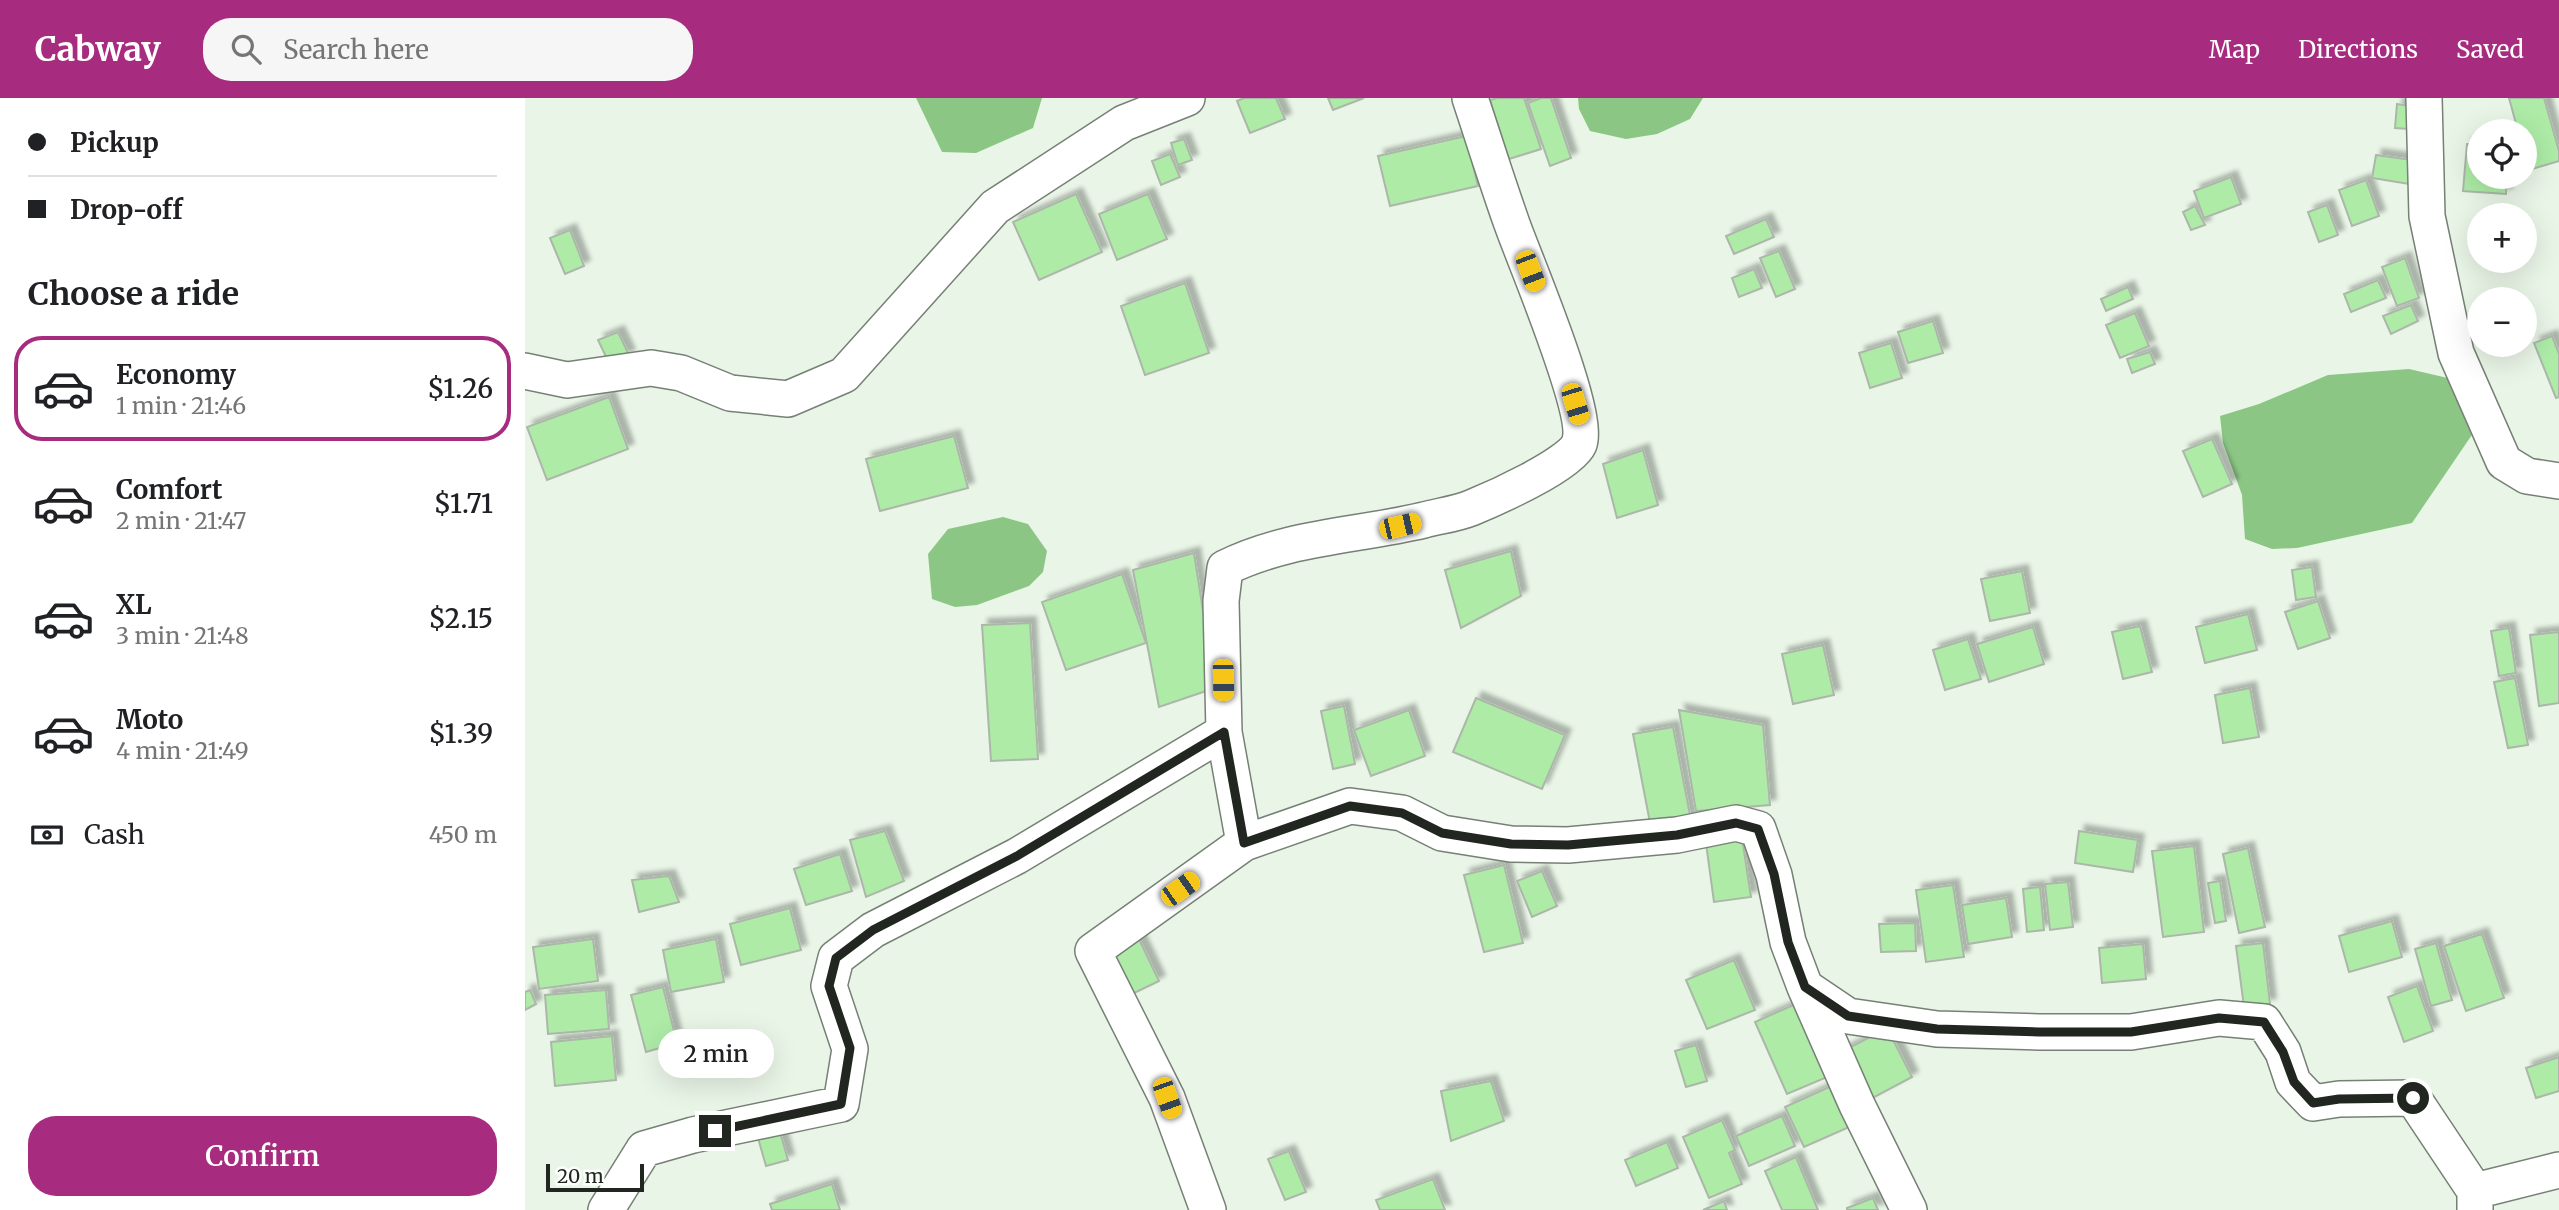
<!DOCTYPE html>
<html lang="en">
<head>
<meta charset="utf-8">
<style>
	:root { --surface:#fff; --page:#f6f6f6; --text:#202124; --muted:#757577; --line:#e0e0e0; --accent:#a72b7f }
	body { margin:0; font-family:Merriweather,serif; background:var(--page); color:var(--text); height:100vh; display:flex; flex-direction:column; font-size:26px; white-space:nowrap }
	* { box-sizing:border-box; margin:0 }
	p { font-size:23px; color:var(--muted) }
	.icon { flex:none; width:38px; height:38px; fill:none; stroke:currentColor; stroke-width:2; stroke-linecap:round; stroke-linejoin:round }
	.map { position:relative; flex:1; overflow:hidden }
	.sheet { display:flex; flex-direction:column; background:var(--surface); width:525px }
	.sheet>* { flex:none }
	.guide { display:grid; align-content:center; height:154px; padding:0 28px; background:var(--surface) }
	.fabs { position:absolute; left:1942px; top:21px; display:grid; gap:14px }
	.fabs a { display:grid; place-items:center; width:70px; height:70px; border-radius:50%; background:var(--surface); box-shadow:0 7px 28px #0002; font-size:35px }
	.scale { position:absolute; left:21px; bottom:18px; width:98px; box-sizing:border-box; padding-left:7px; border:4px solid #222621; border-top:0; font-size:19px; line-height:24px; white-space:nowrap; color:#222621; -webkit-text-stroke:5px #fdfffc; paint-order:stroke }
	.end { position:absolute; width:32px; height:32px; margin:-16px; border:9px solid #222621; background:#fff; box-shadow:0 0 0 4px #fff }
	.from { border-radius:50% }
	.bubble { position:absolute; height:49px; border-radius:24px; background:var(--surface); box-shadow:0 7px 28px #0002; font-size:23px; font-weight:600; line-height:49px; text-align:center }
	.car { position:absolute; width:21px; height:42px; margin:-21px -10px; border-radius:9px; box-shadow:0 0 5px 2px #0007; background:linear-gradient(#f5c518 24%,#345 0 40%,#f5c518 0 76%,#345 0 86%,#f5c518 0) }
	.guide b { display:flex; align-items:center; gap:24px; height:66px; font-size:26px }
	.guide b+b { border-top:2px solid var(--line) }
	.guide i { width:18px; height:18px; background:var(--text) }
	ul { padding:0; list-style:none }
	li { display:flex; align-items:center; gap:21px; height:105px; margin:0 14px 10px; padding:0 14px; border:4px solid transparent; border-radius:28px }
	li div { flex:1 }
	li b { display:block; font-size:26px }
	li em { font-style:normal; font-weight:600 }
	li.selected { border-color:var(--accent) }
	li>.icon { width:63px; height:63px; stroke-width:1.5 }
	h2 { padding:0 28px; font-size:32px; line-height:84px }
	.pay { display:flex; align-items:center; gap:18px; height:77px; padding:0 28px; font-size:26px }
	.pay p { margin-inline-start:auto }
	.primary-button { display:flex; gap:14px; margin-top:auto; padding:14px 28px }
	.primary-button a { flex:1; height:80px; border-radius:28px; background:var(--accent); color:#fff; font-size:28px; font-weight:600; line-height:80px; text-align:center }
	header { display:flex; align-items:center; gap:42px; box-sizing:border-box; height:98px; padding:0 35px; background:var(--accent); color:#fff }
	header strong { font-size:33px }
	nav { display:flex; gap:38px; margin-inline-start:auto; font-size:24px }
	.search { width:490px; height:63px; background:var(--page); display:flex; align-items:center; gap:18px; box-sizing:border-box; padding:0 24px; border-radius:28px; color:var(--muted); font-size:26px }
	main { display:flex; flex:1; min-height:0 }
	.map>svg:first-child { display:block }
</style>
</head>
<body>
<header>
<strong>Cabway</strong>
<div class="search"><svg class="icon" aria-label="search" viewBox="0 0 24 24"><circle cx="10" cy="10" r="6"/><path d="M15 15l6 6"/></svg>Search here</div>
<nav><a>Map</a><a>Directions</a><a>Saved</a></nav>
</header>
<main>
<section class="sheet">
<div class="guide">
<b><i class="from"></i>Pickup</b>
<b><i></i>Drop-off</b>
</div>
<h2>Choose a ride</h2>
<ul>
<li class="selected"><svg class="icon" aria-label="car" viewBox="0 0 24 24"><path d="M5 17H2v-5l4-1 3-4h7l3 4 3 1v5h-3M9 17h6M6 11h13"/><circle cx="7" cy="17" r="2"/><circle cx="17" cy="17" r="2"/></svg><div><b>Economy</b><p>1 min · 21:46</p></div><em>$1.26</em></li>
<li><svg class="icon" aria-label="car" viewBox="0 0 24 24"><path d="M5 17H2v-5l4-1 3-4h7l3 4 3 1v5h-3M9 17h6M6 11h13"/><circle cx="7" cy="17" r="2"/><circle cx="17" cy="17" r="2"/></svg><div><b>Comfort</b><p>2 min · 21:47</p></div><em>$1.71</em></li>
<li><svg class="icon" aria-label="car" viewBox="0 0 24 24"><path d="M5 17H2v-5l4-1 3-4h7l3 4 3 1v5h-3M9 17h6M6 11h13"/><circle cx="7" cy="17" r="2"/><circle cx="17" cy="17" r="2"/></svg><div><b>XL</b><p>3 min · 21:48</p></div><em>$2.15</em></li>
<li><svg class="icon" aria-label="car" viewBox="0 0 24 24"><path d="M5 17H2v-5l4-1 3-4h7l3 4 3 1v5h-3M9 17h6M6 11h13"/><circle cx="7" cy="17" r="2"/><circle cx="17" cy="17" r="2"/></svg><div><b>Moto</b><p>4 min · 21:49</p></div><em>$1.39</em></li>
</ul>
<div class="pay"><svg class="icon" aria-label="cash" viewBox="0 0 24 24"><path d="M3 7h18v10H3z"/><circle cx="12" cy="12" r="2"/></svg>Cash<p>450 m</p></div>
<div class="primary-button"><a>Confirm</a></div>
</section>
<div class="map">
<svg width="2034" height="1112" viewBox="0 0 2034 1112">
	<defs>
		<filter id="shadow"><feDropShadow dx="6" dy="-6" stdDeviation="2" flood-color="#0004"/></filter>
	</defs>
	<rect width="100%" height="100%" fill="#e9f5e7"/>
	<!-- water -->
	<path fill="#8bc685" d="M391,0H517L508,30L451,55L417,54Z
		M1053,0H1178L1165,21L1132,36L1101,41L1065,33L1054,11Z
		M1884,271L1927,281L1955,325L1887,425L1772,450L1747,451L1720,441L1717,397L1698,345L1695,318L1734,306L1803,277Z
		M478,419L503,426L522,453L518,474L504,488L452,507L430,509L407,501L403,456L423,431Z"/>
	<!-- building -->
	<path fill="#adeba7" stroke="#acb7aa" stroke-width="2" filter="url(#shadow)" d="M719,0H751L760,21L725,35L712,3Z
		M803,0H839L808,12Z
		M972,0H999L1016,51L984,61L965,2Z
		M1016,0H1026L1046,60L1025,68L1003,5Z
		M1984,0H2019L2034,53V63L2004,72L2000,33H1993Z
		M1872,6L1886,8L1884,31L1870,30Z
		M941,38L953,88L865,108L853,58Z
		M659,41L667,62L653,67L646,45Z
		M1942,46L1955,47V79H1982L1981,96L1938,93Z
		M645,56L655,79L636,87L627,63Z
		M1851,57L1894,63L1891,87L1847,80Z
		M1706,79L1716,106L1679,120L1669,93Z
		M1841,82L1854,118L1827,128L1814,92Z
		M551,96L577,154L514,182L488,124Z
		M623,96L642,141L592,162L574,116Z
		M1802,107L1813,137L1794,144L1783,114Z
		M1670,108L1680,127L1666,132L1658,114Z
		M1241,121L1249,139L1209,156L1201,138Z
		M45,132L59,168L40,176L25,140Z
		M1254,153L1270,191L1251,199L1235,160Z
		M1880,160L1894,200L1872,208L1857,169Z
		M1229,171L1237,190L1214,199L1207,180Z
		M1853,182L1861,200L1826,214L1819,196Z
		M660,185L684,255L620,277L596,208Z
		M1603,189L1608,201L1581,213L1576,201Z
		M1886,207L1893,223L1866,236L1858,218Z
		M1610,215L1624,248L1595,260L1581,227Z
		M1408,223L1418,255L1383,265L1373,234Z
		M93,234L104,257L84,265L73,242Z
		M2027,238L2034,256V299L2031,300L2009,245Z
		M1366,245L1377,280L1345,290L1334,255Z
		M1625,254L1630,266L1607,275L1602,261Z
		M84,299L103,351L22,382L2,329Z
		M429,338L443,390L355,413L341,361Z
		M1687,341L1707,386L1678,399L1658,353Z
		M1118,352L1133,407L1092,420L1078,366Z
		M986,453L996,498L936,530L920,472Z
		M669,455L690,590L634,609L608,472Z
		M1787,469L1791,499L1771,502L1767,472Z
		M1497,473L1505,515L1465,523L1456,481Z
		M597,476L621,545L541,572L517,504Z
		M1793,503L1805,540L1773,551L1760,514Z
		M1723,516L1732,552L1680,565L1671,529Z
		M505,525L513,661L466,663L457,527Z
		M1615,528L1627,574L1598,581L1587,534Z
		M1508,529L1519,566L1464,584L1452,546Z
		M1984,530L1991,575L1974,578L1966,533Z
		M2034,534V605L2014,608L2005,537Z
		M1443,541L1456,581L1420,592L1408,552Z
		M1298,547L1309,597L1268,606L1257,556Z
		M1990,580L2003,647L1983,650L1969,584Z
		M1725,590L1734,639L1698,645L1690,597Z
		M951,600L1040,637L1017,691L928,654Z
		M819,608L830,666L808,671L796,613Z
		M884,612L900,658L846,678L829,632Z
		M1154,612L1238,627L1245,707L1171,713Z
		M1148,629L1166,722L1126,730L1108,636Z
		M360,733L379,783L341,799L325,742Z
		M1216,733L1226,799L1189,804L1180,738Z
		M1554,733L1613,742L1608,774L1550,765Z
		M1669,748L1679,834L1638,839L1627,753Z
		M1723,750L1740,829L1714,835L1698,756Z
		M315,756L327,793L281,807L269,771Z
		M979,767L998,845L959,854L939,777Z
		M1017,773L1032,808L1007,819L992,783Z
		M144,778L154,804L114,814L107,782Z
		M1695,783L1701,823L1690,825L1683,785Z
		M1543,784L1548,829L1525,832L1520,786Z
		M1428,787L1439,859L1401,864L1391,792Z
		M1515,789L1519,832L1502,834L1498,791Z
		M1481,800L1487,839L1443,846L1437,807Z
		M265,810L276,852L216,867L205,826Z
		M1867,823L1877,859L1824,874L1814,838Z
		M1390,825L1391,853L1356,854L1354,826Z
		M1957,836L1979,900L1941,913L1919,848Z
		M68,841L73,883L14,891L8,849Z
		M191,841L199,884L146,894L138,852Z
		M614,841L634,883L601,899L582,857Z
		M1738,845L1745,906L1719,909L1711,848Z
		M1911,845L1927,902L1906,908L1890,851Z
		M1618,846L1621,881L1577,885L1574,850Z
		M1209,862L1230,912L1182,931L1161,882Z
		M1892,888L1908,933L1879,944L1863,899Z
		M138,889L152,945L121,954L106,897Z
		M5,892L11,906L0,912V894Z
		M81,892L84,931L23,936L20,897Z
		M1275,904L1307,977L1262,996L1230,924Z
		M1362,930L1387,979L1342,1003L1316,954Z
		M87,938L91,982L30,988L26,944Z
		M1171,947L1182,983L1161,989L1150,953Z
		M2034,959V993L2011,1000L2001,970Z
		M966,983L979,1023L926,1043L916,993Z
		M1313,985L1331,1026L1279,1049L1260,1009Z
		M1257,1018L1270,1048L1224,1068L1211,1038Z
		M1197,1022L1210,1052L1204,1055L1217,1086L1184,1100L1158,1039Z
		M255,1034L263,1062L241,1068L233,1040Z
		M1142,1044L1153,1070L1111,1088L1100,1062Z
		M764,1053L781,1094L760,1102L743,1061Z
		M1271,1059L1293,1112H1257L1240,1073Z
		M908,1081L920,1112H855L851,1102Z
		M307,1086L315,1112H247L245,1106Z
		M1348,1100L1353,1112H1322V1110Z
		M1199,1103L1202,1112H1178Z"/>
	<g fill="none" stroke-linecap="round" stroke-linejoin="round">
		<!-- minor casing -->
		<g stroke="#768175" stroke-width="38">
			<path id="minor" d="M1899,0L1902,118L1931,255L1979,364L2002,378L2034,383
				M0,273L42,282L126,270L156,275L205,295L263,301L319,277L470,109L599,25L662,0
				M699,634L719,745L825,708L877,715L917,735L986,746L1043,747L1152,737L1211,725L1233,731L1249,777L1263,844L1280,889L1323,918L1412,931L1514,934H1606L1694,920L1739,924L1758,954L1768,984L1788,1005L1814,1001L1888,1000L1950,1093
				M1280,889L1332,1007L1384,1112
				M81,1112L119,1051L168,1037L316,1006L325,951L304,888L311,860L348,832L492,758L699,634L696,503L700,470C762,439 832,438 899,422C914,418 931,416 946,410C968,401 1045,367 1054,346C1066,316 1000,163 987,126C972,84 959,42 945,0
				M683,1112L642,1000L568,853L719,745
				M1950,1112V1093L2034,1072"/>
		</g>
		<!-- minor -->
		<use href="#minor" stroke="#fff" stroke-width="35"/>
	</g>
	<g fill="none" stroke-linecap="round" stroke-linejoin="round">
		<!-- route -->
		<path stroke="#222621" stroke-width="9" d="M190,1033L316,1006L325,950L304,888L311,860L348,832L492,758L699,634L719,745L825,708L877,715L917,735L986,746L1043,747L1152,737L1211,725L1233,731L1249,776L1263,844L1280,889L1323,918L1412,931L1514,934H1606L1694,920L1739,924L1758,954L1769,984L1788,1005L1814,1001L1888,1000"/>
	</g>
</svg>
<div class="fabs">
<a><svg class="icon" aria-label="locate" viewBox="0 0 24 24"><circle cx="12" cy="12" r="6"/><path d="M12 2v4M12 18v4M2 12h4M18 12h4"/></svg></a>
<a>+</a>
<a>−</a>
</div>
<div class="scale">20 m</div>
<i class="end from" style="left:1888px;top:1000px"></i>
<i class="end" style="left:190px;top:1033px"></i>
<div class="bubble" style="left:133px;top:931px;width:116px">2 min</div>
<i class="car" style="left:1005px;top:173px;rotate:159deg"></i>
<i class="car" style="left:1050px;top:306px;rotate:163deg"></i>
<i class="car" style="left:875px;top:428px;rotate:77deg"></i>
<i class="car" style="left:698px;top:582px;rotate:179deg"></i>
<i class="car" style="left:655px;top:791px;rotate:55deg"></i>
<i class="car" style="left:642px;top:1000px;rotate:160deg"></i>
</div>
</main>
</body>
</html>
